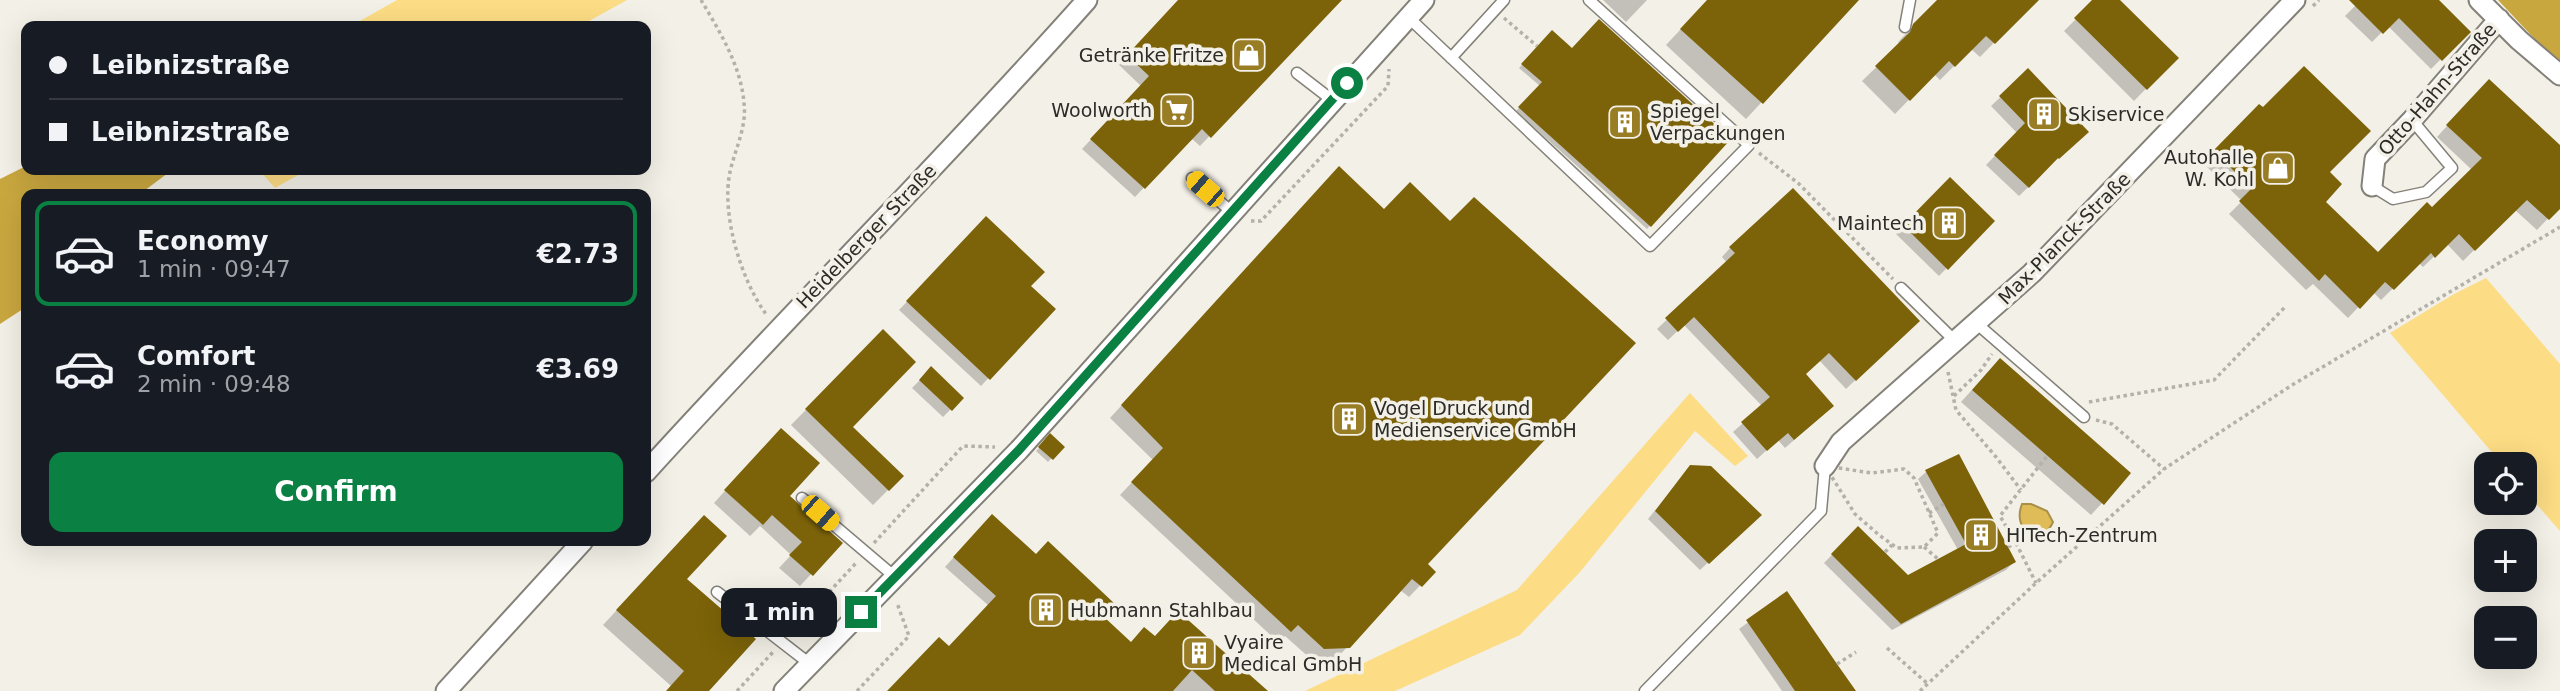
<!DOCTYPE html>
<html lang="en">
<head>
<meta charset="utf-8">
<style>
	:root { --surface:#171b24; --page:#242831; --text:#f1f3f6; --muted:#9ea1a6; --line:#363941; --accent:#0b8043 }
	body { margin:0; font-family:"DejaVu Sans",sans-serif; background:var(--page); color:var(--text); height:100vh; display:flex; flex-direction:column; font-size:26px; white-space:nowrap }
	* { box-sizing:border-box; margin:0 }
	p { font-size:23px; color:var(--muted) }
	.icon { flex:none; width:38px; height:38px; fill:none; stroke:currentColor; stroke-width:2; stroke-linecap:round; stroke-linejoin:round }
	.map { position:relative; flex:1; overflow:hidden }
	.drawer { position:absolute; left:21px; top:189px; width:630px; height:357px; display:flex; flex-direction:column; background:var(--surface); border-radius:14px; box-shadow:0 7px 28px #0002 }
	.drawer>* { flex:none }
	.hud { position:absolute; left:21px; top:21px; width:630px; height:154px; border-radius:14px; box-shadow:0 7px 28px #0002; display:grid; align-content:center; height:154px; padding:0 28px; background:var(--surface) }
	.buttons { position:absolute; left:2474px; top:452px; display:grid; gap:14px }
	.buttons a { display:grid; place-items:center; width:63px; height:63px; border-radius:14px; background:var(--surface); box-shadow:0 7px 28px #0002; font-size:35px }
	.end { position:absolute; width:32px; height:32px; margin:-16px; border:9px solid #0b8043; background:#fff; box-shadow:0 0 0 4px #fff }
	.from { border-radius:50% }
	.bubble { position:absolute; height:49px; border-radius:14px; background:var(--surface); box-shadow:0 7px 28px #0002; font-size:23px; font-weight:700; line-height:49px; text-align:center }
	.car { position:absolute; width:21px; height:42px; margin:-21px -10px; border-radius:9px; box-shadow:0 0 5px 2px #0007; background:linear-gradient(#f5c518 24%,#345 0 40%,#f5c518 0 76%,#345 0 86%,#f5c518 0) }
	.hud b { display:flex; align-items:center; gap:24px; height:66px; font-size:26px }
	.hud b+b { border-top:2px solid var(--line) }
	.hud i { width:18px; height:18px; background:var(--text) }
	ul { padding:12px 0 0; list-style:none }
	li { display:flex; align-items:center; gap:21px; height:105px; margin:0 14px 10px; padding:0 14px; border:4px solid transparent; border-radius:14px }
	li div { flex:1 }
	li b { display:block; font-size:26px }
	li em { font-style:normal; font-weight:700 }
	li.selected { border-color:var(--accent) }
	li>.icon { width:63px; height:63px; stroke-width:1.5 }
	.button { display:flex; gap:14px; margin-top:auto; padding:14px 28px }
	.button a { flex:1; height:80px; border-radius:14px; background:var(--accent); color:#fff; font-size:28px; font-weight:700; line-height:80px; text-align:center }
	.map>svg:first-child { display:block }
</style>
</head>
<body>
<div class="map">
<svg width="2560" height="691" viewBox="0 0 2560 691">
	<rect width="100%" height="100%" fill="#f3f0e7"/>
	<!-- green -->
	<path fill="#fcdc84" d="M397,0H627L580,26H351Z
		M259,170H307L275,188Z
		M2486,278L2560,364V531L2525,491V464H2502L2390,333L2454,294Z
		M1690,393L1748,456L1735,466L1695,431L1580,572L1520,635L1395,691H1305L1517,590Z"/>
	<!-- forest -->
	<path fill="#c9a73f" d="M2498,0H2560V66Z
		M26,166V170H172L140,194H26V307L0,324V179Z"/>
	<!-- water -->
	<path fill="#dfbc57" stroke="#a99049" stroke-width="2" d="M2022,504H2031L2047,511L2053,522C2042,548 2011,532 2022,504Z"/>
	<!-- shadow -->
	<path fill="#0003" d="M1180,0H1339L1200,146L1191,138L1135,197L1082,149L1141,86L1119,65Z
		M1603,0H1647L1626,22Z
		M1708,0H1857L1746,119L1666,45Z
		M1938,0H2036L1980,57L1971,49L1940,80L1934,74L1895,114L1862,81L1897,47L1899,41Z
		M2095,0H2118L2176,58L2134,101L2064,31Z
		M2361,0H2436L2468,32L2431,69L2388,26L2372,42L2345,16Z
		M1549,36L1729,139L1647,229L1516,111L1540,86L1519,68Z
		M2028,71L2086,131L2019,196L1986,165L2017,133L1991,106Z
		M2478,92L2560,147V206L2537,230L2515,210L2463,261L2447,244L2423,267L2419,263L2381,300L2373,292L2348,318L2313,284L2306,290L2229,214L2242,201L2203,163L2259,106L2328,172L2323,202L2378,254L2432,209L2472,170L2437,137Z
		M1950,179L1993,221L1939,276L1896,234Z
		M1328,180L1425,564L1433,572L1409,597L1400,590L1336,659L1312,660L1285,636L1278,642L1120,495L1153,460L1110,418Z
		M986,219L1029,286L1053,309L981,386L899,310Z
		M1730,248L1908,330L1846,389L1819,360L1804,374L1823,415L1785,448L1778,440L1757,459L1733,432L1762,406L1684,325L1668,340L1657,329L1727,263L1722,257Z
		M883,332L850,427L902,476L873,505L791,425Z
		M931,369L962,398L943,417L912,388Z
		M1988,372L2102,503L2091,515L1961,402Z
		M1051,436L1062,447L1048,462L1036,451Z
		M769,442L788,496L840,543L800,586L779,568L791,555L760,526L750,536L714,503Z
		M1959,456L2014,562L2006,570L1892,630L1824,563L1858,528L1908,577L1958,550L1918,479L1926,472Z
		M1690,467L1759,515L1700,570L1648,519Z
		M983,525L1100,617L1130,644L1154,638L1260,691H889L949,648L989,606L945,567Z
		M690,531L684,579L708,691H667L671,686L603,625Z
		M1787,594L1854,691H1782L1739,629Z"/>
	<!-- building -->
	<path fill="#7c6309" d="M1178,0H1342L1211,138L1202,129L1145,189L1090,139L1149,76L1127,55Z
		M1707,0H1859L1763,104L1680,29Z
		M1937,0H2039L1995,44L1986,36L1955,67L1949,61L1910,101L1875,66L1910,32L1913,24Z
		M2092,0H2120L2179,58L2147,90L2074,18Z
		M2349,0H2439L2471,32L2442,61L2399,18L2383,34Z
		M1599,19L1731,139L1651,227L1518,107L1542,82L1521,64L1552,30L1572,48Z
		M2304,66L2371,131L2330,172L2342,184L2326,202L2378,252L2427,202L2432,207L2482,158L2446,125L2489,79L2560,145V209L2549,220L2527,200L2475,251L2459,234L2435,258L2431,253L2394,290L2385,282L2360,309L2325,274L2319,281L2239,201L2252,188L2213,151L2259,104L2263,107Z
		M2028,68L2089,132L2059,159L2058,158L2029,188L1994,155L2025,123L1999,96Z
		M1339,166L1384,209L1410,182L1450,221L1474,197L1636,343L1428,564L1436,572L1422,587L1412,579L1350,648L1324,649L1298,625L1291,632L1131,482L1163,448L1121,405Z
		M1950,177L1995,221L1948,270L1903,225Z
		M1793,188L1920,321L1856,381L1829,353L1806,374L1834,406L1794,440L1788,433L1767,451L1741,422L1770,397L1694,317L1678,332L1665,318L1735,253L1729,247Z
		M986,216L1045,272L1031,286L1056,309L990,380L906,301Z
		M883,329L916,362L853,427L904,476L889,491L805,409Z
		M2000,358L2131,473L2104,505L1972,390Z
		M931,366L964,398L952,411L919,380Z
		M781,428L820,463L790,496L843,543L813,576L789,555L802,542L772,515L763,525L724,490Z
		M1050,433L1065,447L1053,460L1038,447Z
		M1959,454L2016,562L1901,624L1831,554L1858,526L1908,575L1966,544L1925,470Z
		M1690,465L1711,466L1762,515L1709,564L1655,511Z
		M992,514L1036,554L1048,541L1115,604L1103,616L1131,642L1144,627L1155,636L1178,611L1268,691H1215L1192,670L1173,691H887L939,637L949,646L996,596L953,557Z
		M704,515L727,536L687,579L756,639L709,691H666L684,671L616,610Z
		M1787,591L1837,664L1856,691H1795L1746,620Z"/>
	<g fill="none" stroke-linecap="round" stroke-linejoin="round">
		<!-- service casing -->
		<g stroke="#848179" stroke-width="13">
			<path id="service" d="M1408,17L1650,246L1749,145L1589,0
				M1905,27L1910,0
				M1451,58L1504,0
				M1297,73L1332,100
				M1192,178L1232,212
				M2372,186L2393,199L2426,192L2452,168L2412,120
				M1901,288L1955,341
				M1976,323L2084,417
				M802,498L895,577
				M717,592L810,664
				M1645,691L1821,511L1825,466"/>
		</g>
		<!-- minor casing -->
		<g stroke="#848179" stroke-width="23">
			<path id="minor" d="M2479,0L2519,40L2560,75
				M2372,186L2375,159L2412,120L2499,19
				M1825,466L1841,442L2032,273L2295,0
				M646,472C791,312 944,161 1087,0
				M446,691L583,541
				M784,691L1019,450L1424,0"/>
		</g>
		<!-- path -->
		<path stroke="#b4b1aa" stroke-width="3.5" stroke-dasharray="3.5 3.5" stroke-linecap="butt" d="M701,0C720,32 741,66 744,103C747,127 735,149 730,172C721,214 741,280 766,314
			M2313,6L2319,0
			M1504,18L1537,46
			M1759,153L1798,183L1893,279
			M1251,221H1261L1388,86L1389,69
			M1948,372L1956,410L1996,457L2021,490
			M1954,396L1981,370L1992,354
			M2089,402L2214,380L2285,307
			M2096,420L2112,424L2164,469
			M1825,466L1872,473L1904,469L1914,478L1938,533L1924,547L1897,548L1879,535L1855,514Z
			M1929,513L1944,504
			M874,543L963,446L995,447
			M2016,543L2036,583
			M1924,547L1938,559
			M2008,547L2016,543L2000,516L2047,456
			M1885,552L1892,545
			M791,633L857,562
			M1887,648L1928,684
			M1837,664L1856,652
			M737,691L774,651
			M857,691L909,636L897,603
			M1920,691L2036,583L2164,469L2292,385L2560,227"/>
		<!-- service -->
		<use href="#service" stroke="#fff" stroke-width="10"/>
		<!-- minor -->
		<use href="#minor" stroke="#fff" stroke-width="19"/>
	</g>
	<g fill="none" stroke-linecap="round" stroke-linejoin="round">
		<!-- route -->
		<path stroke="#0b8043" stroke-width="9" d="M861,612L1019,450L1347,83"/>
	</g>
	<!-- icons -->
	<defs>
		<g id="shop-square" transform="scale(1.75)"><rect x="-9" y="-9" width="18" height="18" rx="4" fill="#997d25" stroke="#f3f0e7"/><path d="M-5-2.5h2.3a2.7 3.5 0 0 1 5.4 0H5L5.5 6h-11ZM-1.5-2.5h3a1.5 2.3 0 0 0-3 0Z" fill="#fff"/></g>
		<g id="supermarket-square" transform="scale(1.75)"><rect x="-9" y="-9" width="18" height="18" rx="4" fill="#997d25" stroke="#f3f0e7"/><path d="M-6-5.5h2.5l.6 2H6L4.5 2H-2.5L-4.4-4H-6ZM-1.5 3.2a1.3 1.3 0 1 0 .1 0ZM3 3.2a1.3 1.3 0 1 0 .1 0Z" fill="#fff"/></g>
		<g id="building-square" transform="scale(1.75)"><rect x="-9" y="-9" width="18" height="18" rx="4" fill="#997d25" stroke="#f3f0e7"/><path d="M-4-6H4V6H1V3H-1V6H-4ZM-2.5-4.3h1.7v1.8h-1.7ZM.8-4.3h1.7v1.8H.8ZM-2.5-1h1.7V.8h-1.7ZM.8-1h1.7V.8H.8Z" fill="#fff"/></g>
	</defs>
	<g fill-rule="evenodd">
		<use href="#shop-square" x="1249" y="55"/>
		<use href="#supermarket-square" x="1177" y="110"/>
		<use href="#building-square" x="2044" y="114"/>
		<use href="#building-square" x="1625" y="122"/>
		<use href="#shop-square" x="2278" y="168"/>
		<use href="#building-square" x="1949" y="223"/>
		<use href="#building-square" x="1349" y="419"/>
		<use href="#building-square" x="1981" y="535"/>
		<use href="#building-square" x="1046" y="610"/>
		<use href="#building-square" x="1199" y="653"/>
	</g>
	<g text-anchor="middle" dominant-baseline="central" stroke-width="7" stroke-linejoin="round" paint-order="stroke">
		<!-- poi labels -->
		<g font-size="19" fill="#2c2b28" stroke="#f3f0e7" text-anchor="start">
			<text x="1224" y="55" text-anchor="end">Getränke Fritze</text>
			<text x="1152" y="110" text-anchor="end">Woolworth</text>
			<text x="1650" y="111">Spiegel<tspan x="1650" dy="22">Verpackungen</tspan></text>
			<text x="2068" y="114">Skiservice</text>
			<text x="2254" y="157" text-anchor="end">Autohalle<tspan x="2254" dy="22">W. Kohl</tspan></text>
			<text x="1924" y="223" text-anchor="end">Maintech</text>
			<text x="1374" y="408">Vogel Druck und<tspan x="1374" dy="22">Medienservice GmbH</tspan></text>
			<text x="2006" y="535">HITech-Zentrum</text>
			<text x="1070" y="610">Hubmann Stahlbau</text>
			<text x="1224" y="642">Vyaire<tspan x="1224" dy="22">Medical GmbH</tspan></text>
		</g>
		<!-- street labels -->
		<g font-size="19" fill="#2c2b28" stroke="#f3f0e7">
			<text transform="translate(2437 89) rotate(-49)">Otto-Hahn-Straße</text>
			<text transform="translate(866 236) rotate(-46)">Heidelberger Straße</text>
			<text transform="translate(2064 238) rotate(-45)">Max-Planck-Straße</text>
		</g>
	</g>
</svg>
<div class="buttons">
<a><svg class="icon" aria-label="locate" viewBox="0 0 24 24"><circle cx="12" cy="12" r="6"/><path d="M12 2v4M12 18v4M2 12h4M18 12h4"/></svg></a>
<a>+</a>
<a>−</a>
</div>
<i class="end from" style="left:1347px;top:83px"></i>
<i class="end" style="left:861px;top:612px"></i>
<div class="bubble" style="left:721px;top:588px;width:116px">1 min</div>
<i class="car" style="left:1205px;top:189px;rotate:311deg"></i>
<i class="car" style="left:820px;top:513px;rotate:131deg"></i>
<div class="hud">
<b><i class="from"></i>Leibnizstraße</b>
<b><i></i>Leibnizstraße</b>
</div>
<section class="drawer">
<ul>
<li class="selected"><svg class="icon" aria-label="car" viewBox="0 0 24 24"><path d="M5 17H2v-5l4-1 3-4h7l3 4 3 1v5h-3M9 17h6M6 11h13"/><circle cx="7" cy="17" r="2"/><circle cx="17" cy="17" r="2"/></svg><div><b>Economy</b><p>1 min · 09:47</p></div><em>€2.73</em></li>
<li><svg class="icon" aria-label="car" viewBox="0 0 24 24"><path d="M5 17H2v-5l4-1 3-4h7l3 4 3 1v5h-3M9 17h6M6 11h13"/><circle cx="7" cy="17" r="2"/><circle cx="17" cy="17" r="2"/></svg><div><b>Comfort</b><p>2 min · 09:48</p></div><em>€3.69</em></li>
</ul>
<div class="button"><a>Confirm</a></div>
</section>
</div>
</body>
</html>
